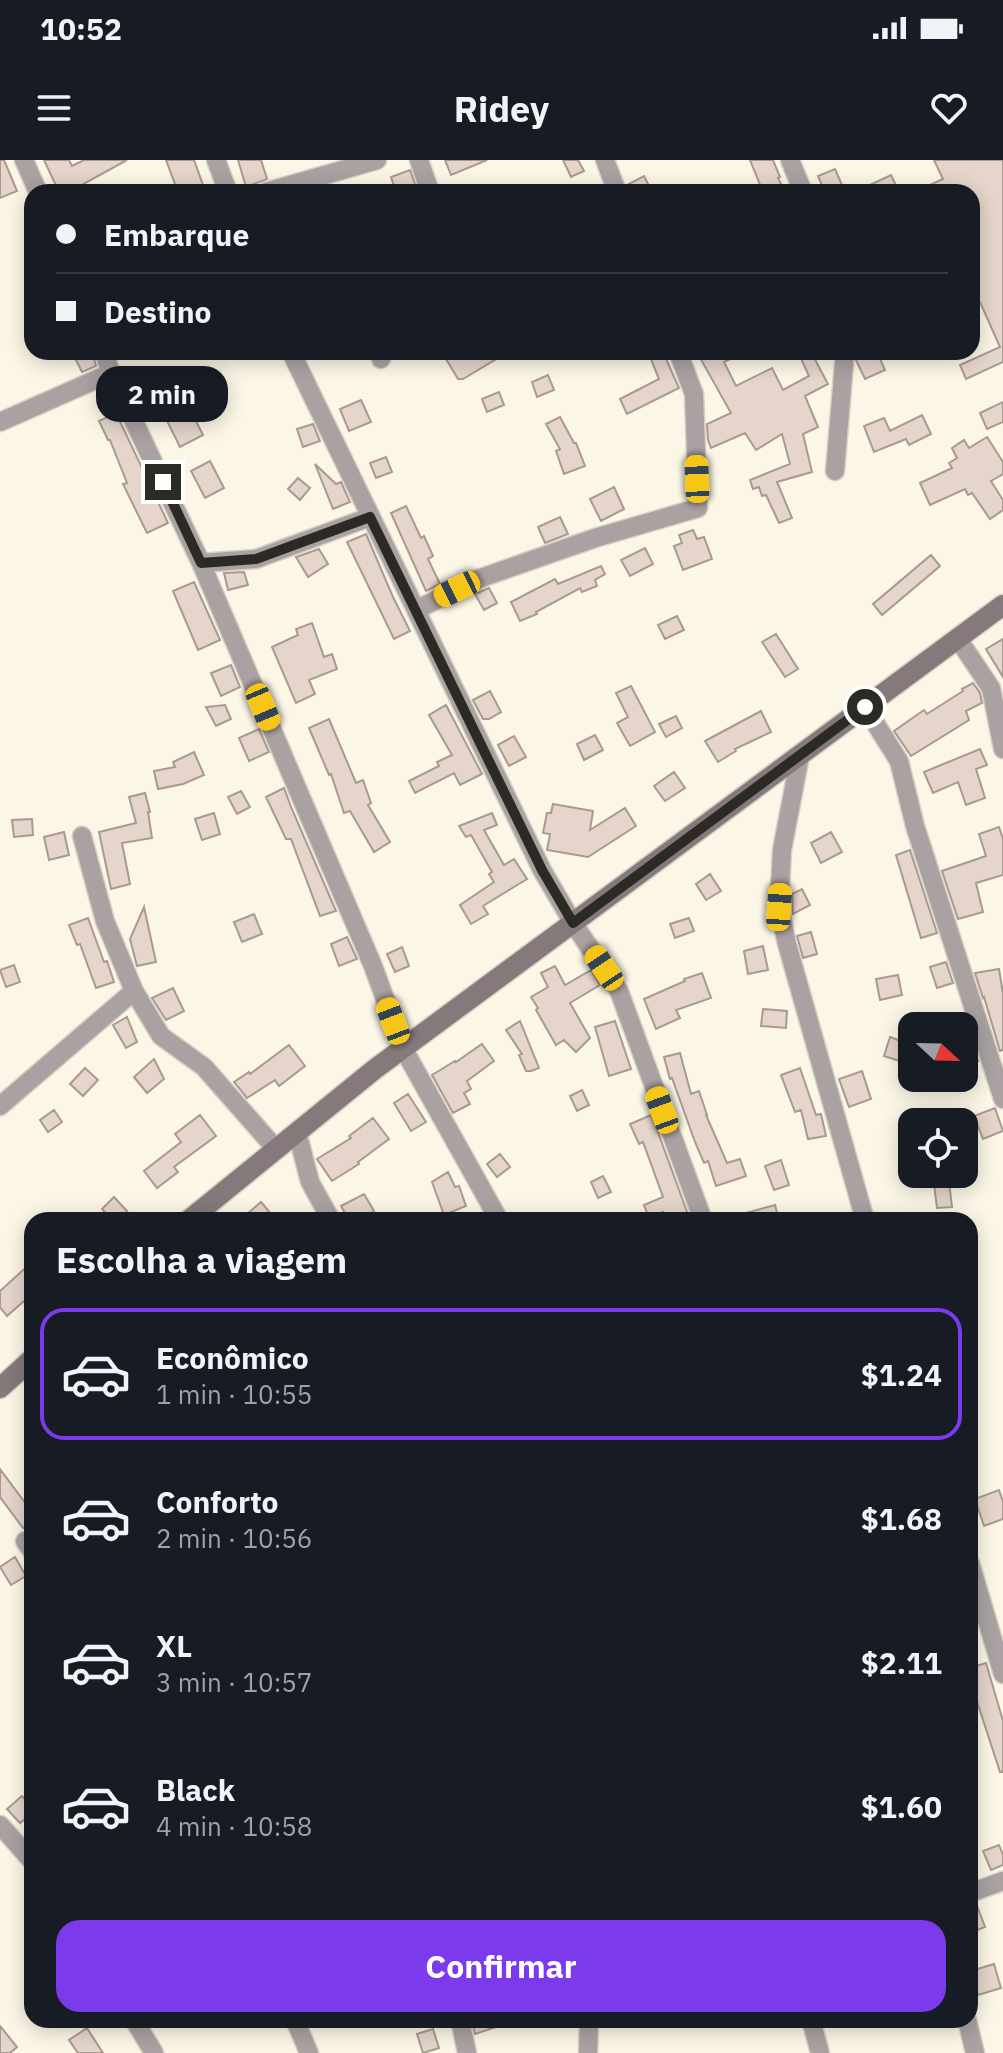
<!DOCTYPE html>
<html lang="pt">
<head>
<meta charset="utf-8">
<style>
	:root { --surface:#171b24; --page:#242831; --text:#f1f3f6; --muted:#9ea1a6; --line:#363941; --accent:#7c3aed }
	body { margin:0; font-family:"IBM Plex Sans",sans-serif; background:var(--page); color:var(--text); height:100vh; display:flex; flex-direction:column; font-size:30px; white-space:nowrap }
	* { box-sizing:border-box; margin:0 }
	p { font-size:26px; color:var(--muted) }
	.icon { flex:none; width:44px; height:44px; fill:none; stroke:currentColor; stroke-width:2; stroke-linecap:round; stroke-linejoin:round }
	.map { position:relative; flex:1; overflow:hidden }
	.sheet { position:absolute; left:24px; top:1052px; width:954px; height:816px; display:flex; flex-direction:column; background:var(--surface); border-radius:24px; box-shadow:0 4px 20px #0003 }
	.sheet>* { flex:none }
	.hud { position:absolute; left:24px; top:24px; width:956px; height:176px; border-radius:24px; box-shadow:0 4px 20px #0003; display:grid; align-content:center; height:176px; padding:0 32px; background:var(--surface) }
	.needle { width:52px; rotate:112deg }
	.buttons { position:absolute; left:898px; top:852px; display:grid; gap:16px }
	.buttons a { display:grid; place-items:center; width:80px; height:80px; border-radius:16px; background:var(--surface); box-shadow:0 4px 20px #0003; font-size:40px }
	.end { position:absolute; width:36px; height:36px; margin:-18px; border:10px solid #2c2a24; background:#fff; box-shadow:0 0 0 4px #fff }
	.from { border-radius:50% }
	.bubble { position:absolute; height:56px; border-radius:24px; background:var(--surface); box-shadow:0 4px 20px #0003; font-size:26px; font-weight:700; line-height:56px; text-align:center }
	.car { position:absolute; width:24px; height:48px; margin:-24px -12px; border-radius:10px; box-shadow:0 0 6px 2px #0007; background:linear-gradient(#f5c518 24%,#345 0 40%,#f5c518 0 76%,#345 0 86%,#f5c518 0) }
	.hud b { display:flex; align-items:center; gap:28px; height:76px; font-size:30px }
	.hud b+b { border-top:2px solid var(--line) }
	.hud i { width:20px; height:20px; background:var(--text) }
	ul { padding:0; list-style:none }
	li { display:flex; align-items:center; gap:24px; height:132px; margin:0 16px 12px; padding:0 16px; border:4px solid transparent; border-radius:24px }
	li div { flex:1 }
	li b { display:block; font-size:30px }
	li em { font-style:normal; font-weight:700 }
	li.current { border-color:var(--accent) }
	li>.icon { width:72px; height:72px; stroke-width:1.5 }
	h2 { padding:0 32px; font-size:36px; line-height:96px }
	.button { display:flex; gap:16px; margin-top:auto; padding:16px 32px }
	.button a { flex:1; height:92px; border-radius:24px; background:var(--accent); color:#fff; font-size:32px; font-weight:700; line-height:92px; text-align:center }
	.status { display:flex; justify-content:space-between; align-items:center; height:56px; padding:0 40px; background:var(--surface); direction:ltr }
	.status svg { height:22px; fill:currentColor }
	header { display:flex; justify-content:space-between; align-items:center; height:104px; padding:0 32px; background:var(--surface); font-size:36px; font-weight:700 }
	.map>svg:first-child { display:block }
</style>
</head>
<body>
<div class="status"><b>10:52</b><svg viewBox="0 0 49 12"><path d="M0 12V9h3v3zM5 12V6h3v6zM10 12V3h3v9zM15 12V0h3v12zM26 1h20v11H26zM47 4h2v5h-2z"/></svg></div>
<header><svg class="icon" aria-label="menu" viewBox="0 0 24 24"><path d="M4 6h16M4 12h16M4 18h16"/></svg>Ridey<svg class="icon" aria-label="heart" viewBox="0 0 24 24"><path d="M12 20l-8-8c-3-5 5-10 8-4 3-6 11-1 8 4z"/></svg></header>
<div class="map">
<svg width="1003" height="1893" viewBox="0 0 1003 1893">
	<rect width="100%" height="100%" fill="#fbf6e5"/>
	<!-- building -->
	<path fill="#e5d5cb" stroke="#a99a90" stroke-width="2" d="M0,0H4L17,31L0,38Z
		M44,0H69L72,6L84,0H127L69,32H59Z
		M166,0H194L203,25L185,32H178Z
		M238,0H261L267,19L246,27Z
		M445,0H487L451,15Z
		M563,0H578L584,11L571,17Z
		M750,0H773L780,17L778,18L785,32H763Z
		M934,0H1003V202L966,219L960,205L1000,187L980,142L972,145V32H915L943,19Z
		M835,9L841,23L846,32H825L818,16Z
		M410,10L416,27L404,32H396L391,17Z
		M891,15L899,32H855Z
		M644,16L652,32H629L627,25Z
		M87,192H92L96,206L82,212L75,198Z
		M458,192H472L475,197L485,192H508L463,219H458L446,199Z
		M648,192H663L679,228L627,254L620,239L659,219Z
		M706,192H745L724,202L736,226L772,208L783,230L809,216L798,192H811L828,224L805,236L818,267L803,274L812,312L777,322L792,358L779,363L766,335L762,336L759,327L753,329L750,320L790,304L782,274L756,290L745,273L711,288L708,280L707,264L731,253L699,196Z
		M863,192H877L885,210L865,219L856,200L857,195Z
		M548,215L554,230L537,237L532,222Z
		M499,232L504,245L487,252L482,239Z
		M361,240L371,262L349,271L340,249Z
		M1003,242V262L987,269L980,253Z
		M190,249L203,275L180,287L167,261Z
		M116,253L168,363L147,373L123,324L127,323L110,280H108L99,261Z
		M922,255L931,274L909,285L906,279L874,292L864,266L884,258L890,271Z
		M560,257L574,283H576L585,306L564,314L556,291L560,289L546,264Z
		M313,264L320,281L303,287L297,269Z
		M987,277L1003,302V314L991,321L1003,340V350L990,359L972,333L968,335L965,329L930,345L920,323L952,308L949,303L957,298L952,288L964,280L969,288Z
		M386,297L392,312L376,318L370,303Z
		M210,301L224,328L205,338L191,311Z
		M315,304L336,324L341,322L350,342L333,349Z
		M298,318L310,328L300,340L288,329Z
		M614,327L624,349L601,361L590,339Z
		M406,346L421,378L424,376L433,396L428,399L440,424L426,431L391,353Z
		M560,357L568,374L545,383L538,367Z
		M693,370L697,379L704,377L712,399L683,410L674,386L682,383L679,375Z
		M366,374L393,437L410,471L394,479L347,382Z
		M645,388L653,404L630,416L621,400Z
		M319,389L328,404L308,417L296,397Z
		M931,395L940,406L882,455L873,444Z
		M601,406L605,414L595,420L597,426L582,432L580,428L536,452L537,454L520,461L511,442L555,419L558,424Z
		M244,412L248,425L228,430L224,413Z
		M194,422L220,480L198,490L173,431Z
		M489,428L497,443L484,450L475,434Z
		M677,456L684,470L665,479L658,465Z
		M312,463L324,497L332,494L337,509L309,520L315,534L296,543L272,487L298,475L296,469Z
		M776,474L798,509L785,517L762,482Z
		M1003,479V517L986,489Z
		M231,505L240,527L221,536L211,513Z
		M973,523L980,533L982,543L966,551L969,560L911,596L894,571L924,550L927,554L963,531L962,529Z
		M631,526L655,572L630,586L617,563L628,557L616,533Z
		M490,531L501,552L489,559H483L473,540Z
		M225,545L231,559L216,566L206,547Z
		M446,545L482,614L460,625L454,613L415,633L409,621L439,606L437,602L452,595L429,555Z
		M761,551L771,572L735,589L736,591L718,602L705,581Z
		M676,556L682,568L666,577L659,564Z
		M329,559L356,623L363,620L371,643L368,645L390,682L374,692L350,651L344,653L331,614L329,615L309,568Z
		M259,569L269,592L249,601L239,578Z
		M595,575L603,590L584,600L577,584Z
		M514,576L526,597L509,606L498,585Z
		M980,589L987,605L976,609L985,638L966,645L958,622L933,633L924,612Z
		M194,592L204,615L183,624L158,629L154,611L175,607L173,602Z
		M674,612L685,628L665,641L654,626Z
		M284,628L291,647L336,751L320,756L291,679H286L266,637Z
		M241,631L250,647L237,654L228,637Z
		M145,633L150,652H148L152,678L122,683L130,724L111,729L99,672L136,663L129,637Z
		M553,644L593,651L590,670L625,648L636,666L588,697L547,690L550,674L543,673L547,653H551Z
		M214,653L220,674L202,680L195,659Z
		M492,653L497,665L484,670L504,705L514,699L527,719L483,746L488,754L471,764L460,745L494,722L489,714L492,712L471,675L466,677L459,666Z
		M32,659L33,675L14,677L12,660Z
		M999,667L1003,679V715L976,723L983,752L958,759L942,711L986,696L979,674Z
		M64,672L69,695L49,700L44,677Z
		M831,672L842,692L821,703L811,683Z
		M910,690L937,773L921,778L896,695Z
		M710,714L721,731L706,740L696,724Z
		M802,729L810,745L793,754L792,734Z
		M144,747L156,802L137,806L130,779Z
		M254,754L262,774L242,782L234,762Z
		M88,758L104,802L107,801L114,822L96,828L80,784L77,785L69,765Z
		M689,758L694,771L675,778L670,764Z
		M811,772L817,794L803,798L797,776Z
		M347,777L357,799L339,806L331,784Z
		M763,786L768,810L748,814L744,791Z
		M402,787L409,806L395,812L387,794Z
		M946,802L953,823L937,828L930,807Z
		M14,805L20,822L6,827L0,810Z
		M555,806L565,825L591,810L600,825L570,843L590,878L576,892L564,880L556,885L536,850L538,848L531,837L548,827L541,813Z
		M999,809L1003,834V890L1000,891L984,837L983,838L975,813Z
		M702,813L711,838L676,850L680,858L656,869L644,839L685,821L684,819Z
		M898,815L902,835L880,840L876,819Z
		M173,828L184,851L166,860L152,838Z
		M763,849L787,851L786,868L761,866Z
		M127,857L137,882L126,888L113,865Z
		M964,857L978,901L964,905Z
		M520,861L539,908L531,911H526L519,895L522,894L506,870Z
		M615,861L631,909L609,916L595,867Z
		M890,877L912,885V905L884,896Z
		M482,884L494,901L467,921L471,929L464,933L470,944L453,953L432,915L455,901L456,902Z
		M289,885L305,906L279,926L275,920L247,938L234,922L249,912L250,914Z
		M680,893L691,934L699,931L707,955H706L727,1003L740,999L746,1016L716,1026L708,1001L704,1003L695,982L672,918L670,919L664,897Z
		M154,899L164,919L147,933L134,917Z
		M85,908L98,920L83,936L70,924Z
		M800,908L816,955L821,954L826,976L808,979L801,950L795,952L781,915Z
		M862,911L871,939L849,947L839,919Z
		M582,930L589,945L577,951L570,936Z
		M408,934L426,962L411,971L394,943Z
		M995,948L1003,971L983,979L974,956Z
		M54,950L62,962L48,972L40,960Z
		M200,955L216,976L174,1007L178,1012L157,1028L144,1011L181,982L175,974Z
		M651,955L656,967L690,1060H665L663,1052L649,1058L644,1045L663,1037L643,982L639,984L630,964Z
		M373,958L389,979L358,1002L359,1004L332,1021L317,999L351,978L349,976Z
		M500,994L510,1007L497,1017L487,1004Z
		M781,1000L789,1025L774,1030L765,1006Z
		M448,1012L455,1027L459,1026L466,1046L444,1055L432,1022Z
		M603,1016L611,1032L598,1038L591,1022Z
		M949,1022L952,1047L937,1048L934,1024Z
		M364,1034L374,1051L358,1060H349L341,1046Z
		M114,1037L127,1051L118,1060H112L102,1049Z
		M261,1042L276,1060H240Z
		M775,1045L779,1060H736L735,1056Z
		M32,1102V1134L7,1156L0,1147V1131Z
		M0,1309L32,1352V1361L23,1368L0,1337Z
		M999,1330L1003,1342V1359L984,1366L975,1339Z
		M15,1397L26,1416L11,1425L0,1407Z
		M986,1503L1003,1561V1612H1000L970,1520V1508Z
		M22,1636L32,1648V1653L20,1663L7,1649Z
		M999,1685L1003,1695V1705L991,1710L983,1691Z
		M976,1743L985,1767L970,1773V1745Z
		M994,1804L1001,1828L978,1835L971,1811Z
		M472,1860H508V1863L475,1874Z
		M0,1866L17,1887L10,1893H0Z
		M87,1868L103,1893H78L69,1880Z
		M433,1869L439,1888L423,1893L417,1874Z"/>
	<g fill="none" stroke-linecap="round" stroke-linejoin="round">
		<!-- street casing -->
		<g stroke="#d6d1c2" stroke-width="21">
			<path id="street" d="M24,0L38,32
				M216,0L228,32
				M419,0L430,32
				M605,0L617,32
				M790,0L803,32
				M266,32L377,0
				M104,192L111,213L201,403L373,806L403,888L499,1060
				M291,192L542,710L573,763L619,831L703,1060
				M379,192L381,199
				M0,262L111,213
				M835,311L845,192
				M201,403L256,399L370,357
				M416,450L478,419L595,378L698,348L694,234L678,192
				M958,479L991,528L1003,589
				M865,547L899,601L915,666L1003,939
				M800,596L782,690L779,747L787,784L865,1060
				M82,676L105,761L134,831L161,876L204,907L276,989
				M0,946L134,831
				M297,972L310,1022L331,1060
				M25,1381L32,1391
				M970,1403L1003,1514
				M0,1665L32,1701
				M970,1733L1003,1721
				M134,1860L154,1893
				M295,1860L309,1893
				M460,1860L467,1893
				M811,1860L820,1893
				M967,1860L975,1893
				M588,1893L589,1860"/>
		</g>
		<!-- secondary casing -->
		<g stroke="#d6d1c2" stroke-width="23">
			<path id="secondary" d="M189,1060L375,909L1003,445
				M0,1228L32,1199"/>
		</g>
		<!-- street -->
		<use href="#street" stroke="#aaa1a2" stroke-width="18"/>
		<!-- secondary -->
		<use href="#secondary" stroke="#85797b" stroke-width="20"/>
	</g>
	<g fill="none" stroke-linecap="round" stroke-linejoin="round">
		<!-- route -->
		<path stroke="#2c2a24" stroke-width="10" d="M163,322L201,403L256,399L370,357L542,710L573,763L865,547"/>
	</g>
</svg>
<div class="buttons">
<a><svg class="needle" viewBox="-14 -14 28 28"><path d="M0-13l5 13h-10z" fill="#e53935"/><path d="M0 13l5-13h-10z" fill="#9ea1a6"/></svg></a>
<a><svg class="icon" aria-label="locate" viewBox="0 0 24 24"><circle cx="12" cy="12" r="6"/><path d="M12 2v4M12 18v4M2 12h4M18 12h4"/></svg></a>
</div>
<i class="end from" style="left:865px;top:547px"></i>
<i class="end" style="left:163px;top:322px"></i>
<div class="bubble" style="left:96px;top:206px;width:132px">2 min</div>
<i class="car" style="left:697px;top:319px;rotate:358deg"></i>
<i class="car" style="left:457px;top:429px;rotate:244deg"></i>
<i class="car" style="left:263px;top:547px;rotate:157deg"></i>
<i class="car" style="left:779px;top:747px;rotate:4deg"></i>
<i class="car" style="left:604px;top:808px;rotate:326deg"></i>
<i class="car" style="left:393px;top:861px;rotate:339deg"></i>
<i class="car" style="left:662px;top:950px;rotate:340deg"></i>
<div class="hud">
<b><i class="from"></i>Embarque</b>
<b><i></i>Destino</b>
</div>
<section class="sheet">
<h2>Escolha a viagem</h2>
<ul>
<li class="current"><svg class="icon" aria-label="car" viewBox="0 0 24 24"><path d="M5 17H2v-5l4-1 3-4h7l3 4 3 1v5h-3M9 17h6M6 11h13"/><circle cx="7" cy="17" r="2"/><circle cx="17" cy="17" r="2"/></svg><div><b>Econômico</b><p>1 min · 10:55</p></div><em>$1.24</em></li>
<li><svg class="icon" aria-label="car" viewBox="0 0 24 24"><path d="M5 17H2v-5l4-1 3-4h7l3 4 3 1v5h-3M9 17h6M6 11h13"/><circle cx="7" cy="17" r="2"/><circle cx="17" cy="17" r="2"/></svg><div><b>Conforto</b><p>2 min · 10:56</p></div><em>$1.68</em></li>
<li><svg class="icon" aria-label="car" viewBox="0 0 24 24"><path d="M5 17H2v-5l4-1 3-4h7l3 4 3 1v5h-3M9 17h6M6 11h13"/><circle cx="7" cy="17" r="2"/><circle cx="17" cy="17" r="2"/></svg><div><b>XL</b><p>3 min · 10:57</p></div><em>$2.11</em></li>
<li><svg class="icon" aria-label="car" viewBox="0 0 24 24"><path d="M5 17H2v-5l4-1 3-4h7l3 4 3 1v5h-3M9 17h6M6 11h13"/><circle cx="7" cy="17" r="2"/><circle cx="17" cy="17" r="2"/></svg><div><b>Black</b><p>4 min · 10:58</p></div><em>$1.60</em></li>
</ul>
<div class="button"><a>Confirmar</a></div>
</section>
</div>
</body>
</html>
